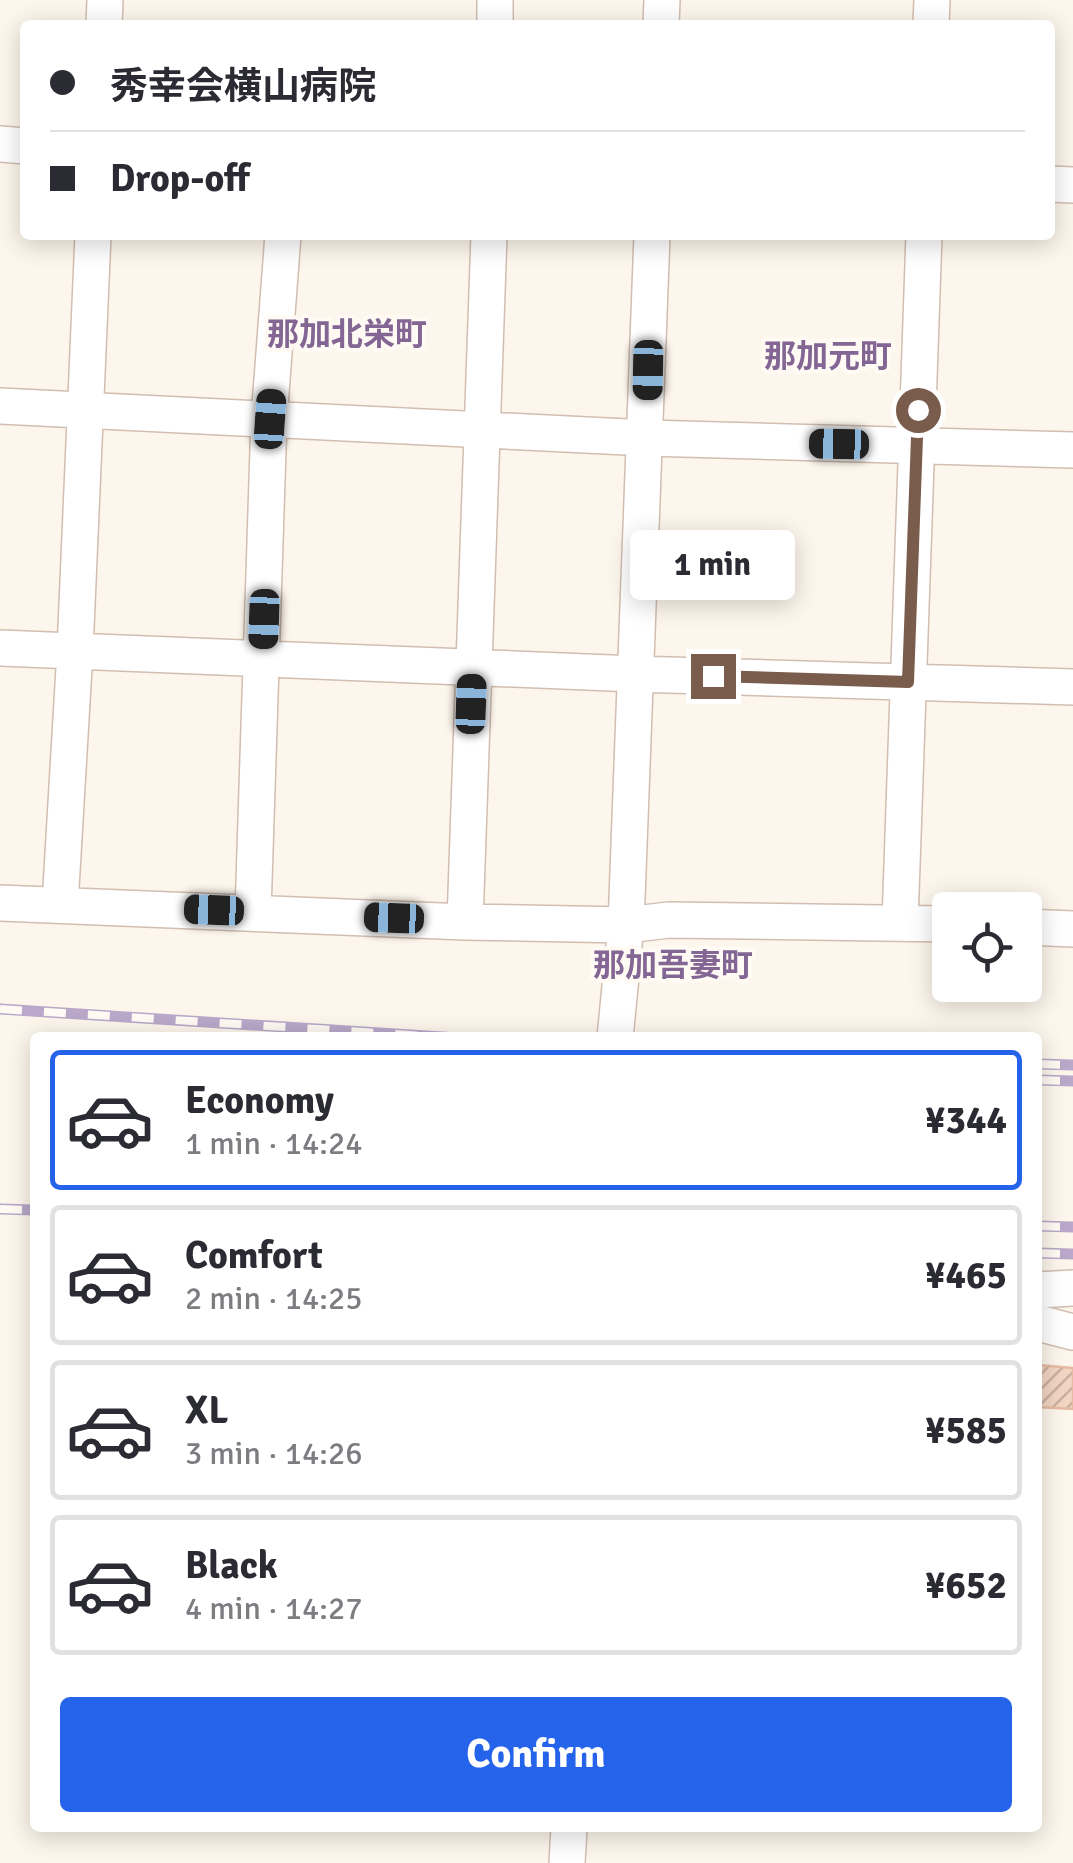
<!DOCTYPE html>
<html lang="en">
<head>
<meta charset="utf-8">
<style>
	:root { --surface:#fff; --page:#f7f7f7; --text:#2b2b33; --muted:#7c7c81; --line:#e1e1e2; --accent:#2563eb }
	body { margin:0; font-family:Signika,"Noto Sans JP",sans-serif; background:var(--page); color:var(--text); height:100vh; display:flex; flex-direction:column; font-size:38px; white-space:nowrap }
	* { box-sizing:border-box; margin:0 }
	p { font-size:32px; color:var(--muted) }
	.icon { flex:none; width:55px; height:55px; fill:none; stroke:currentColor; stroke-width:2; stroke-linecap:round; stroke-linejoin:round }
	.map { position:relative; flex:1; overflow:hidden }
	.sheet { position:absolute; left:30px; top:1032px; width:1012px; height:800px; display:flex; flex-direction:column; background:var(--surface); border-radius:10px; box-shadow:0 5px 25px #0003 }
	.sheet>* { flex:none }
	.guide { position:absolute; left:20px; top:20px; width:1035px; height:220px; border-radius:10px; box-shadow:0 5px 25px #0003; display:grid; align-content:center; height:220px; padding:0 30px; background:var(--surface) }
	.fabs { position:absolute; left:932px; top:892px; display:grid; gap:20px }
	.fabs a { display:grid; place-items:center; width:110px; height:110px; border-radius:10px; background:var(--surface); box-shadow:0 5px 25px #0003; font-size:50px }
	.end { position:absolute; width:45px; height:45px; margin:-22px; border:12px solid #7a5c4d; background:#fff; box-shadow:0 0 0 5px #fff }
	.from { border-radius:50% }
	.bubble { position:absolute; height:70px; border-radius:10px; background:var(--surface); box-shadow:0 5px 25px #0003; font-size:32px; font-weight:700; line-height:70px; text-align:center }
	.car { position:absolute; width:30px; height:60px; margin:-30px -15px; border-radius:12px; box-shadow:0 0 8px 2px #0007; background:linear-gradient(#222 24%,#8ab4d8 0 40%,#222 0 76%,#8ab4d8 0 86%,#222 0) }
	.guide b { display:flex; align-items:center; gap:35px; height:95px; font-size:38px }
	.guide b+b { border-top:2px solid var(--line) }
	.guide i { width:25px; height:25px; background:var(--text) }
	ul { padding:18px 0 0; list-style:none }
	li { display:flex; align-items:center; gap:30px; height:140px; margin:0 20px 15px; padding:0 10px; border:5px solid var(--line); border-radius:10px }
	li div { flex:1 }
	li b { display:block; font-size:38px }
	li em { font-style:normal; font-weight:700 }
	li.selected { border-color:var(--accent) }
	li>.icon { width:90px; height:90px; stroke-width:1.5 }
	.button { display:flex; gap:20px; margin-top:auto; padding:20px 30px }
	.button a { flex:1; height:115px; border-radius:10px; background:var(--accent); color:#fff; font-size:40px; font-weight:700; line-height:115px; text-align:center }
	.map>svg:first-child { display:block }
</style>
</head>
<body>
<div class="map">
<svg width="1073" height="1863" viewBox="0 0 1073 1863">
	<defs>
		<pattern id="building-hatch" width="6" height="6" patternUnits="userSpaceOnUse" patternTransform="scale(2.5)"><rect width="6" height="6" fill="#f3d5c3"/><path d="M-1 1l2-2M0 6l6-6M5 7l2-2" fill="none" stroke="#cab0a1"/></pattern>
	</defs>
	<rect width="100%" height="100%" fill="#fdf6ec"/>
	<!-- building -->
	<path fill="url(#building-hatch)" stroke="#e6bba3" stroke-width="2.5" d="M1038,1365L1073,1368V1409L1038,1407Z"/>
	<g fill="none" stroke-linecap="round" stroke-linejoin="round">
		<!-- minor casing -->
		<g stroke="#d1beb0" stroke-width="38">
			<path id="minor" d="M104,25L105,0
				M495,25V0
				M661,25L662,0
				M931,25L932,0
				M0,144L25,146
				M1050,184L1073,185
				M0,406L647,438L1073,450
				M0,648L635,674L1073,687
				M0,903L465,922L626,925L669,920L950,924
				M60,905L75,651L93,235
				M253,912L269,419L283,235
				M465,922L489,235
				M900,922L924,235
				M1025,927L1073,929
				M615,1038L626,925L652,235
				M1038,1290L1073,1288
				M1038,1323L1073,1332
				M567,1863L569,1828"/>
		</g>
		<!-- minor -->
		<use href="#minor" stroke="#fff" stroke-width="35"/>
		<!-- rail casing -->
		<g stroke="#b9a8c9" stroke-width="11">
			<path id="rail" d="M0,1009L458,1038
				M1038,1064L1073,1065
				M1038,1080L1073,1081
				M0,1209L35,1210
				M1038,1226L1073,1227
				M1038,1253L1073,1254"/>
		</g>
		<!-- rail -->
		<use href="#rail" stroke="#fffaf3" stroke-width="8" stroke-dasharray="22" stroke-linecap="butt"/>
	</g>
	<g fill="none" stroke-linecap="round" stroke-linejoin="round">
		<!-- route -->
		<path stroke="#7a5c4d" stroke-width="12" d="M713,676L908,682L918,410"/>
	</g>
	<g text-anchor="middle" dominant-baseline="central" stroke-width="8" stroke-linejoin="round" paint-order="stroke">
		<!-- quarter labels -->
		<g font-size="32" font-weight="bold" fill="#846695" stroke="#fffaf3">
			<text x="347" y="334">那加北栄町</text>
			<text x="828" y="356">那加元町</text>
			<text x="673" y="965">那加吾妻町</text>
		</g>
	</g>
</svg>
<div class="fabs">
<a><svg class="icon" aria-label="locate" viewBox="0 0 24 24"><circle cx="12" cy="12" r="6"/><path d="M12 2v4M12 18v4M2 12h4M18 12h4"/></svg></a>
</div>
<i class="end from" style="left:918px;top:410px"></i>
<i class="end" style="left:713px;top:676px"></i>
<div class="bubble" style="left:630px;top:530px;width:165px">1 min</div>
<i class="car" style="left:648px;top:370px;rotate:181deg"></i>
<i class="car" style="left:270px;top:419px;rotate:4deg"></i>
<i class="car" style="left:839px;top:444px;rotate:271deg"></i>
<i class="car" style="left:264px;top:619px;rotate:182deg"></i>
<i class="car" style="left:471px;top:704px;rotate:2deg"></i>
<i class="car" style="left:214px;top:910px;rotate:272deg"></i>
<i class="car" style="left:394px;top:918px;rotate:272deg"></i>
<div class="guide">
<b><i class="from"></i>秀幸会横山病院</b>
<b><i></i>Drop-off</b>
</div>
<section class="sheet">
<ul>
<li class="selected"><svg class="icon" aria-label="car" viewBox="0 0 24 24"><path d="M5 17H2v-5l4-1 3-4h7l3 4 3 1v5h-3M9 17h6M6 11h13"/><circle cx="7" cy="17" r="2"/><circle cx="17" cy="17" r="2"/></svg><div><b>Economy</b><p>1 min · 14:24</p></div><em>¥344</em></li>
<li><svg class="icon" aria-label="car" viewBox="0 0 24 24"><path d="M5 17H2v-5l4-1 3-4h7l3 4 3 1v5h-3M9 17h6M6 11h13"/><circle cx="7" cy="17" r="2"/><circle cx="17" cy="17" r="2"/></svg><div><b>Comfort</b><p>2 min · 14:25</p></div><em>¥465</em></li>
<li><svg class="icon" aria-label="car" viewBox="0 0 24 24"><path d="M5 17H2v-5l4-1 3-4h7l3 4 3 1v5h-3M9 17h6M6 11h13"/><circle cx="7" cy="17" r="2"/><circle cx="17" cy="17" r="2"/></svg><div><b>XL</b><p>3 min · 14:26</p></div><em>¥585</em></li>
<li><svg class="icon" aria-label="car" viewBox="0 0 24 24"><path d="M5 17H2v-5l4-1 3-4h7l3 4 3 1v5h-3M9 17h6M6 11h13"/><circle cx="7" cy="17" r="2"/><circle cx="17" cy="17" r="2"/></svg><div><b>Black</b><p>4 min · 14:27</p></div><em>¥652</em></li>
</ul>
<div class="button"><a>Confirm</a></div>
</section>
</div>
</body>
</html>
